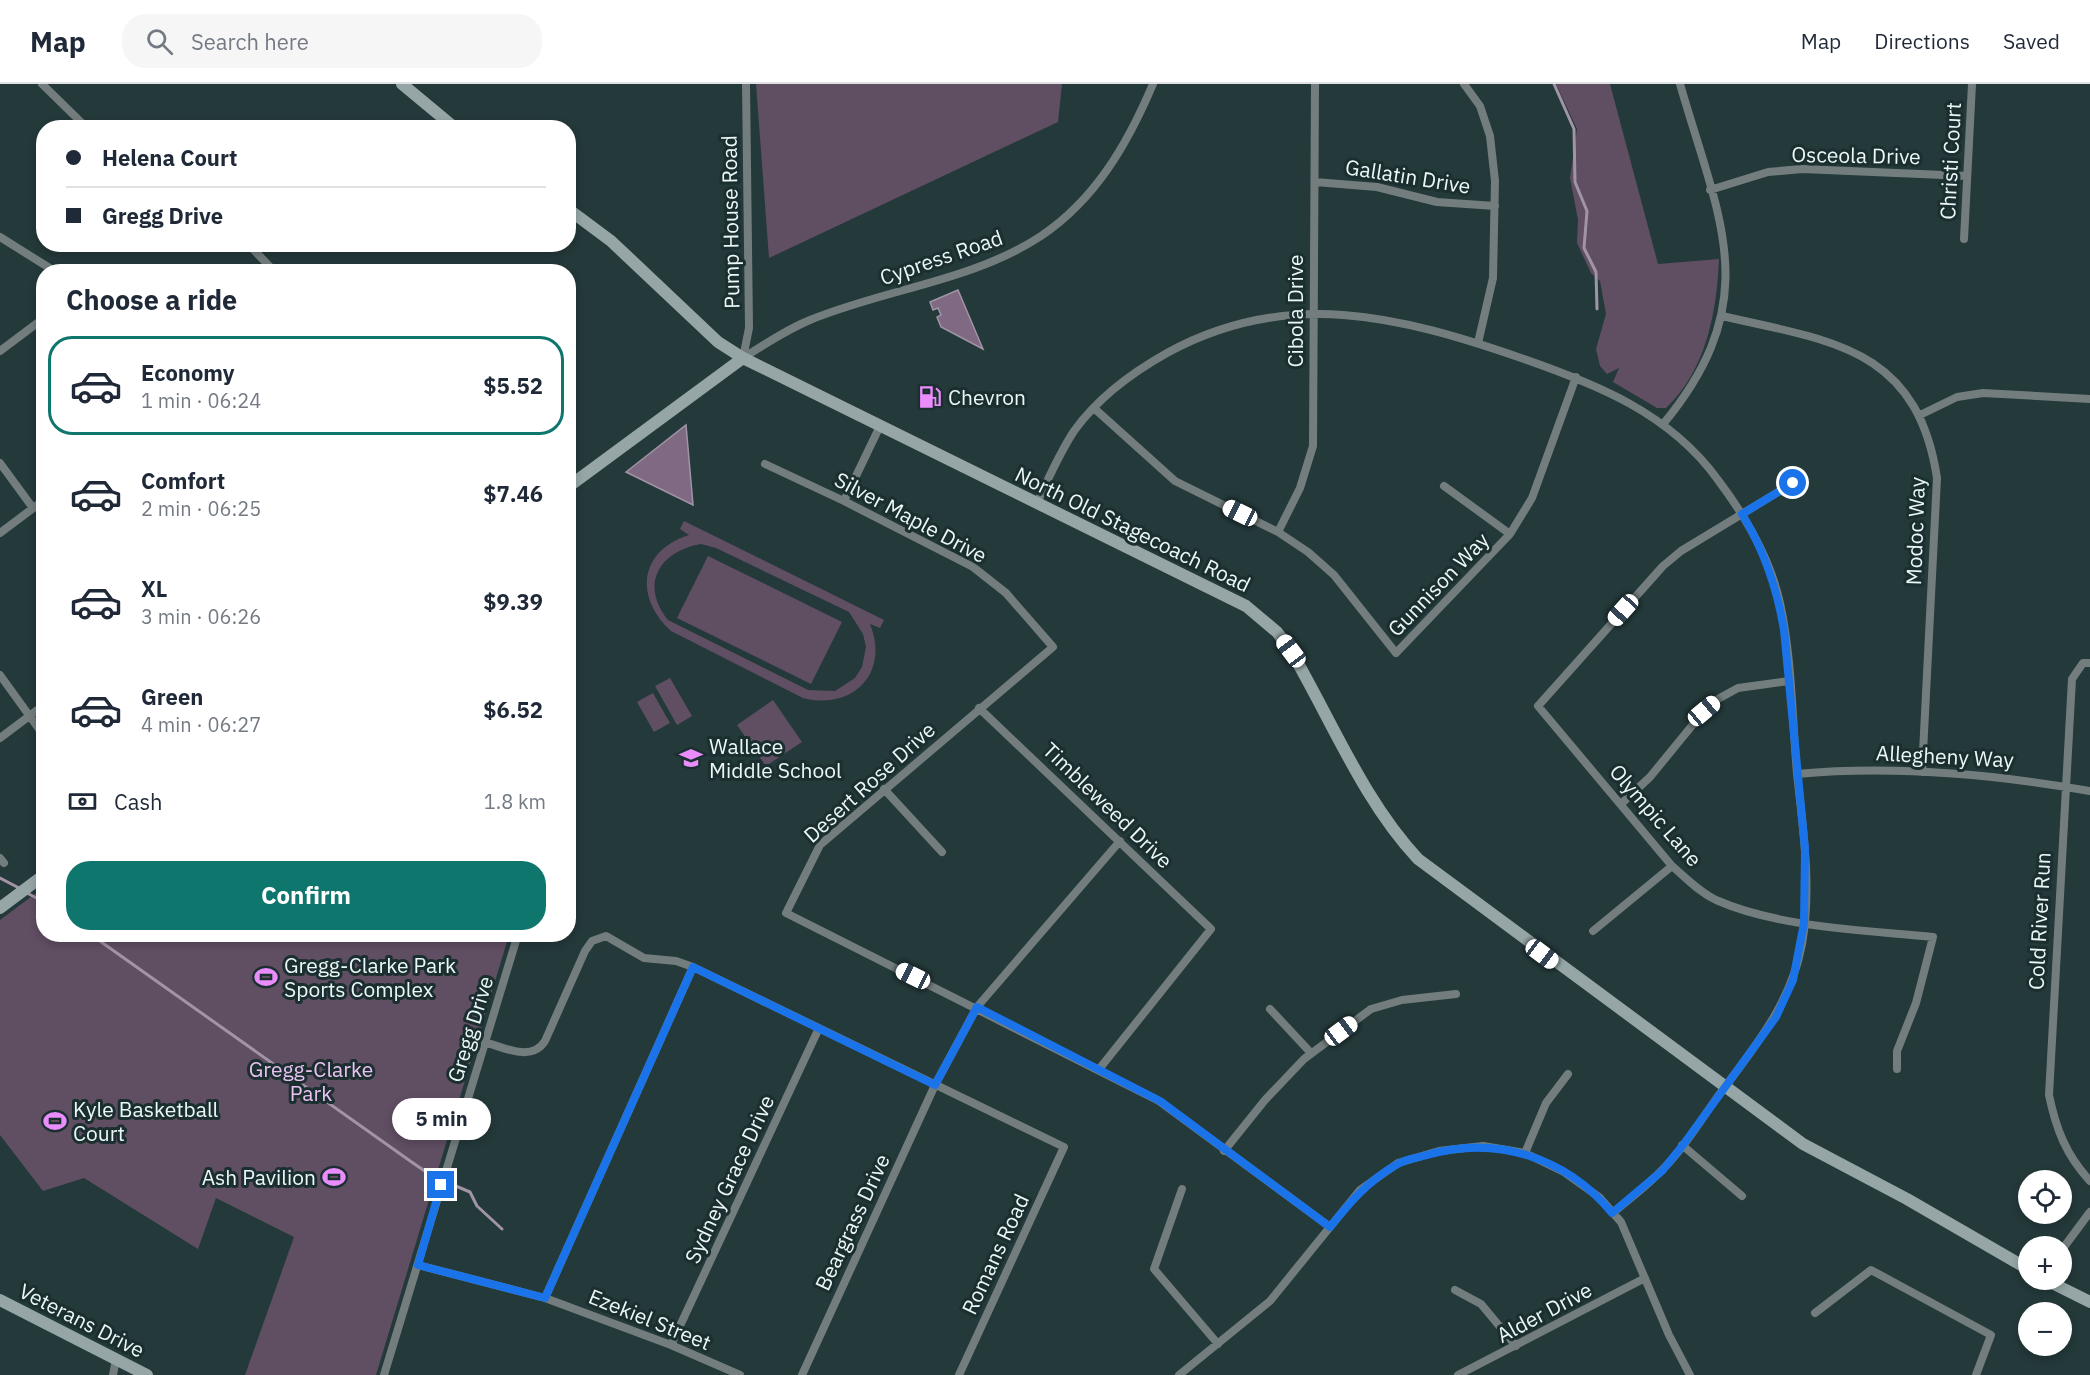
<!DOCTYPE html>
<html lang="en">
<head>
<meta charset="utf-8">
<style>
	:root { --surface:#fff; --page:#f6f6f7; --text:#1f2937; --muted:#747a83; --line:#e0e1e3; --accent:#0f766e }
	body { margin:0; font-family:"IBM Plex Sans",sans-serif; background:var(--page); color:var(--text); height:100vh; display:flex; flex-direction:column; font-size:22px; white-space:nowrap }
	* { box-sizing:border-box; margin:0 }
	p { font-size:20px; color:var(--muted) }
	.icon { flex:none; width:33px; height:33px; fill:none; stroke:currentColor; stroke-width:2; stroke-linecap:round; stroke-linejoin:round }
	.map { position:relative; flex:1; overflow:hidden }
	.panel { position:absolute; left:36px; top:180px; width:540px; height:678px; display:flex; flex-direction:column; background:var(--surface); border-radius:24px; box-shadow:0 3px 9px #0003 }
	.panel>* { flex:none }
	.top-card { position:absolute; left:36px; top:36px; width:540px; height:132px; border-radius:24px; box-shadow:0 3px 9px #0003; display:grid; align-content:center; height:132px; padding:0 30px; background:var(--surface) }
	.fabs { position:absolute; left:2018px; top:1086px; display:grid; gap:12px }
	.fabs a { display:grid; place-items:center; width:54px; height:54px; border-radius:50%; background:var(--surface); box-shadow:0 3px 9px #0003; font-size:30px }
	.end { position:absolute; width:27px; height:27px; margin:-14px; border:8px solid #1a73e8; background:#fff; box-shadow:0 0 0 3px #fff }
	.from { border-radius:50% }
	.bubble { position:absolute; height:42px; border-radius:21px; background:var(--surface); box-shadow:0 3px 9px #0003; font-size:20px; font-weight:700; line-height:42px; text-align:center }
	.car { position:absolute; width:18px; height:36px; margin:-18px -9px; border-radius:8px; box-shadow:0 0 4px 2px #0007; background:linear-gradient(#fff 24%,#345 0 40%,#fff 0 76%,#345 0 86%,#fff 0) }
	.top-card b { display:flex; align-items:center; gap:21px; height:57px; font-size:22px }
	.top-card b+b { border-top:2px solid var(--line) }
	.top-card i { width:15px; height:15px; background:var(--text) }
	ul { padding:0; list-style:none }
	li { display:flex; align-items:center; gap:18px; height:99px; margin:0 12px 9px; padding:0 18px; border:3px solid transparent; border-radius:24px }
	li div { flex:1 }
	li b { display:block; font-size:22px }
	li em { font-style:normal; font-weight:700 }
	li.on { border-color:var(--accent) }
	li>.icon { width:54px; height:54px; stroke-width:1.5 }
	h2 { padding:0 30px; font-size:27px; line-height:72px }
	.pay { display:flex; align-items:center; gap:15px; height:66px; padding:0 30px; font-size:22px }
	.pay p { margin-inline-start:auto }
	.button { display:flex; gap:12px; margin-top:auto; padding:12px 30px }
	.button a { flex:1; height:69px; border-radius:24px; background:var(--accent); color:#fff; font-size:24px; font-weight:700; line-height:69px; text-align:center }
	header { display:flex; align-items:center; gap:36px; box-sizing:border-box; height:84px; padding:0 30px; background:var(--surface); border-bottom:2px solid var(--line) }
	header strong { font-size:28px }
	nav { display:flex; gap:33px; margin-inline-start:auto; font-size:21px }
	.search { width:420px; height:54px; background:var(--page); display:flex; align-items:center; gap:15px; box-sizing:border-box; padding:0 21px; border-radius:24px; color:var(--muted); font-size:22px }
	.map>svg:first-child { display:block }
</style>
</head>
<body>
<header>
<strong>Map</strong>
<div class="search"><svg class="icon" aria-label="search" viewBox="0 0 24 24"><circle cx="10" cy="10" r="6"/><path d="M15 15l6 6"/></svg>Search here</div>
<nav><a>Map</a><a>Directions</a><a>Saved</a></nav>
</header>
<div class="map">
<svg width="2090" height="1291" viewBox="0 0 2090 1291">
	<rect width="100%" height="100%" fill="#24393a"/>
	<!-- green -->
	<path fill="#604e63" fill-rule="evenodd" d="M756,0H1062L1058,38L769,174Z
		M1556,0H1610L1658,180L1719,175C1717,227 1706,287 1666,324H1657L1613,298L1619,284L1607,290L1600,282L1596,265L1606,230L1600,197L1591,189L1577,159L1578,136L1570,94L1577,45Z
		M684,437L884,536L880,544L870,540C890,589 853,627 803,614L671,547C634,513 639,467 689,451L680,445ZM701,460L716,464L849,528L863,550L866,563L862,583L855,594L835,607L808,606L668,536C639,500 660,467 701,460Z
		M708,472L842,538L811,600L677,534Z
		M670,594L692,632L677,641L655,602Z
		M653,609L670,639L654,648L637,618Z
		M773,616L802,658L766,682L737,641Z
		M43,804L44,850L509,851L376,1291H245L294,1153L216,1114L198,1165L84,1094L43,1107L0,1051V836Z"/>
	<!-- water -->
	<path fill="#7f6983" stroke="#a094a6" stroke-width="1.5" d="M958,206L983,265L941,243L937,233L941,231L938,224L933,226L930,218Z
		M686,341L693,421L626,388Z"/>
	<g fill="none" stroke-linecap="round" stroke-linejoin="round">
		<!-- stream -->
		<path stroke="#a094a6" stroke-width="3" d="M1554,0L1574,45L1575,98L1587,127L1584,164L1596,188L1597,225
			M0,794L21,805
			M27,809L44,818
			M90,850L413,1079L432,1092L470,1108L477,1122L502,1145"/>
		<!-- street -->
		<path stroke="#737d7e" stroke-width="8" d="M42,0L87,44
			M1464,0L1480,22L1490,52L1495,97L1493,194L1478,259
			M1315,98L1377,103L1437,118L1495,122
			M1710,106L1768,88L1802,85L1967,92
			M0,153L56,188
			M1964,155L1972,0
			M248,160L275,188
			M1722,232C1831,257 1917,263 1937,394L1922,688
			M0,267L44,234
			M743,274C765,260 786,246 810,236C885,205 973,197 1041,152C1096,115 1128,59 1153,0
			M743,274L749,244L746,0
			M1095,325L1175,397L1278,448L1308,468L1334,491L1396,569L1510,450L1532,414L1576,293
			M1920,331L1957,313L1983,309L2090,315
			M1664,339C1766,215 1719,136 1680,0
			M0,379L33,424
			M765,380L844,417L973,483L1006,509L1053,563L820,761L786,829L1159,1017L1330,1143
			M1793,399L1681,467L1663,482L1538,622L1672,782C1686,794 1699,808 1716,816C1780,844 1864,846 1933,853L1916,919L1897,967V985
			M1444,402L1510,450
			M844,417L880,342
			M1037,419C1048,395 1059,370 1074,347C1097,315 1133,288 1167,269C1287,203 1399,232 1521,274C1596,300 1670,329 1718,396C1746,433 1770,474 1780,519C1792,574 1792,633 1797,689C1803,745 1812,804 1802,860C1791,921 1752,966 1716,1015C1699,1039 1683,1065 1662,1086C1647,1102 1629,1115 1613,1129
			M1278,448L1300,404L1313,362L1315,0
			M0,449L44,416
			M2090,579H2083L2072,595L2049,1011C2056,1045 2066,1071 2090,1097
			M0,591L44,652
			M979,624L1211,845L1100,984
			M0,654L44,621
			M1797,690C1895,681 1993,690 2090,707
			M884,705L942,768
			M1621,720L1650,693L1704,627L1718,615L1738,604L1789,597
			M0,774L4,779
			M1593,847L1672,782
			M1270,925L1311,969
			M485,958C504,964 532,978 545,957L585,867L592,857L606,852L644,874L676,877L693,883L1064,1063L959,1291
			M1682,1061L1742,1112
			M1224,1067L1265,1016L1304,975L1371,925L1402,916L1456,910
			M1525,1069L1546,1019L1568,990
			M1182,1105L1154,1185L1218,1260
			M2061,1167L2090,1128
			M418,1181L545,1214L671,1261L740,1291
			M1455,1206L1481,1220L1516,1262
			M545,1214L693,883
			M1815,1229L1871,1186L1991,1251L1976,1291
			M671,1261L819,944
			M113,1291L116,1275
			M384,1291L518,850
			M802,1291L935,1001L977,923L1120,757
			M1179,1291L1270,1217L1360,1106L1398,1079L1439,1067L1483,1062L1525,1069L1564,1088L1599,1113L1621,1138L1669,1251L1690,1291
			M1458,1291L1645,1194"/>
		<!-- secondary -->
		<path stroke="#96a6a7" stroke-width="12" d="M402,0L455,44
			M568,125L611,157L718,258L743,274L1246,522L1277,548L1291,567C1332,637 1363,716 1418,775L1803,1060L1907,1115L2028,1185
			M568,403L743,274
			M0,824L44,791
			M2046,1196L2090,1218
			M0,1216L147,1291"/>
	</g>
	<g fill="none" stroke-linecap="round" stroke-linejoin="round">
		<!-- route -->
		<path stroke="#1a73e8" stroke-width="8" d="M441,1101L418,1181L545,1214L693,883L935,1001L977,923L1160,1017L1330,1143C1350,1118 1368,1097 1396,1081C1405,1075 1417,1074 1427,1071C1496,1051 1566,1073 1612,1129L1662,1087L1683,1061L1776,933L1793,896L1804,839L1805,765L1784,546C1777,504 1764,466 1742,430L1793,399"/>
	</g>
	<!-- icons -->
	<defs>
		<g id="fuel-bare" transform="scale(1.8)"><path d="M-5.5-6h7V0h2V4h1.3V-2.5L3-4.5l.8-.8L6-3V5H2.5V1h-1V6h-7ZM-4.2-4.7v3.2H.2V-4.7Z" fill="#ea8dfc" stroke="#1b2e30" stroke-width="2.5" paint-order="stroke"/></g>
		<g id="school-bare" transform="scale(1.8)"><path d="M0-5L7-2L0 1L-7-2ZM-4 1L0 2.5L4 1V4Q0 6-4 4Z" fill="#ea8dfc" stroke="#1b2e30" stroke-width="2.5" paint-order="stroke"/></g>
		<g id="stadium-bare" transform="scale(1.8)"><path d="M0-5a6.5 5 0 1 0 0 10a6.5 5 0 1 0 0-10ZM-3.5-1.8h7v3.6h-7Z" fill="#ea8dfc" stroke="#1b2e30" stroke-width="2.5" paint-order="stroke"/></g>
	</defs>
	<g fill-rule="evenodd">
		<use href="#fuel-bare" x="930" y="313"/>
		<use href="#school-bare" x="691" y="674"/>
		<use href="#stadium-bare" x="266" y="893"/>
		<use href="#stadium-bare" x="55" y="1037"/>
		<use href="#stadium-bare" x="334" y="1093"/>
	</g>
	<g text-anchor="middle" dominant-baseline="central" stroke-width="6" stroke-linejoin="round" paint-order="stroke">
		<!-- street labels -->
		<g font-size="21" fill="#ecf8f8" stroke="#1b2e30">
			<text transform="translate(1856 71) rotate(1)">Osceola Drive</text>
			<text transform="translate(1950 77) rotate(-87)">Christi Court</text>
			<text transform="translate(1408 92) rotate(9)">Gallatin Drive</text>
			<text transform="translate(730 138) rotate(-91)">Pump House Road</text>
			<text transform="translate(941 173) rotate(-19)">Cypress Road</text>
			<text transform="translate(1295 227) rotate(-90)">Cibola Drive</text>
			<text transform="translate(911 433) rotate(28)">Silver Maple Drive</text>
			<text transform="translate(1133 445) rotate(26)">North Old Stagecoach Road</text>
			<text transform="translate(1915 447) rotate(-88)">Modoc Way</text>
			<text transform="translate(1438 500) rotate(-46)">Gunnison Way</text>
			<text transform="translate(1945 672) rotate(3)">Allegheny Way</text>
			<text transform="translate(869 698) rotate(-42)">Desert Rose Drive</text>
			<text transform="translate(1108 721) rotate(44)">Timbleweed Drive</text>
			<text transform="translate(1656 731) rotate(49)">Olympic Lane</text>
			<text transform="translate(2039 837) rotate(-87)">Cold River Run</text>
			<text transform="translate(470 945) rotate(-73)">Gregg Drive</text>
			<text transform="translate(729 1095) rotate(-65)">Sydney Grace Drive</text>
			<text transform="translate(852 1138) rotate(-65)">Beargrass Drive</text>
			<text transform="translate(995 1170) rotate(-65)">Romans Road</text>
			<text transform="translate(1544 1228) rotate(-28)">Alder Drive</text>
			<text transform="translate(650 1235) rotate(22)">Ezekiel Street</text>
			<text transform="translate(82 1236) rotate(27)">Veterans Drive</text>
		</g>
		<!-- poi labels -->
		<g font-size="21" fill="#ecf8f8" stroke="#1b2e30" text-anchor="start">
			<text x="948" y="313">Chevron</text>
			<text x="709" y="662">Wallace<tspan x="709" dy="24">Middle School</tspan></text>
			<text x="284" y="881">Gregg-Clarke Park<tspan x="284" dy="24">Sports Complex</tspan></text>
			<text x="73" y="1025">Kyle Basketball<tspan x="73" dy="24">Court</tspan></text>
			<text x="316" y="1093" text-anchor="end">Ash Pavilion</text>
		</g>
		<!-- park labels -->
		<g font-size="21" fill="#eac2f2" stroke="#1b2e30">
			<text x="311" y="985">Gregg-Clarke<tspan x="311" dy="24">Park</tspan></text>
		</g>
	</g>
</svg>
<div class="fabs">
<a><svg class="icon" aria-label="locate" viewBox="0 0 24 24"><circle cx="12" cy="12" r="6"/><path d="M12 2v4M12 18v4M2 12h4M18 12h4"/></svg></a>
<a>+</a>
<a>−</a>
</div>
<i class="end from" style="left:1793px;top:399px"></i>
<i class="end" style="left:441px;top:1101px"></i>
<div class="bubble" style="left:392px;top:1014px;width:99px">5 min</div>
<i class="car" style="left:1240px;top:429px;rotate:296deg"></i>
<i class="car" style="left:1623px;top:526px;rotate:222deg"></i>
<i class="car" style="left:1291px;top:567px;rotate:323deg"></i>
<i class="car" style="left:1704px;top:627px;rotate:50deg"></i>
<i class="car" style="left:1542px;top:870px;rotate:127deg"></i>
<i class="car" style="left:913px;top:892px;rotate:296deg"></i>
<i class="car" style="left:1341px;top:947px;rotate:53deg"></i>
<div class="top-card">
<b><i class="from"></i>Helena Court</b>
<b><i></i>Gregg Drive</b>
</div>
<section class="panel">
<h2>Choose a ride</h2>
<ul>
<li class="on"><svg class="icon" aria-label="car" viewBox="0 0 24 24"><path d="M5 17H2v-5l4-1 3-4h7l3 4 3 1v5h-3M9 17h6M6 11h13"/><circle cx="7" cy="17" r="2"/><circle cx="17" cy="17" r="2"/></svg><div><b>Economy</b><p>1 min · 06:24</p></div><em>$5.52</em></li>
<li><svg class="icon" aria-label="car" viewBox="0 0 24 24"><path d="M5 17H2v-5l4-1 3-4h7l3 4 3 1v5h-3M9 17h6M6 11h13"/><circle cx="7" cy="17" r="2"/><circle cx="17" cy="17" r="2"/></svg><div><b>Comfort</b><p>2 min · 06:25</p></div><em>$7.46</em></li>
<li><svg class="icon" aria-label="car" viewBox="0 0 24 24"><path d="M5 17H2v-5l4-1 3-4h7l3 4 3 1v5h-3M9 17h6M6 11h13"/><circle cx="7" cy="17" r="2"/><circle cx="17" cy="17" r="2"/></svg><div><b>XL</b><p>3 min · 06:26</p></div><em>$9.39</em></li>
<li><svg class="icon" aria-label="car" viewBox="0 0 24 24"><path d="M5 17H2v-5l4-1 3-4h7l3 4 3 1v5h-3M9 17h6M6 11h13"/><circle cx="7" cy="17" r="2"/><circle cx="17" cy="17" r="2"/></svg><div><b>Green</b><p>4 min · 06:27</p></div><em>$6.52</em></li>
</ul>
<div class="pay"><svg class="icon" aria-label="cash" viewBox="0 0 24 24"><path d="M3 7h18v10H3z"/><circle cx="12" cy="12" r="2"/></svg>Cash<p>1.8 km</p></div>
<div class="button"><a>Confirm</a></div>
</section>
</div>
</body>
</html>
